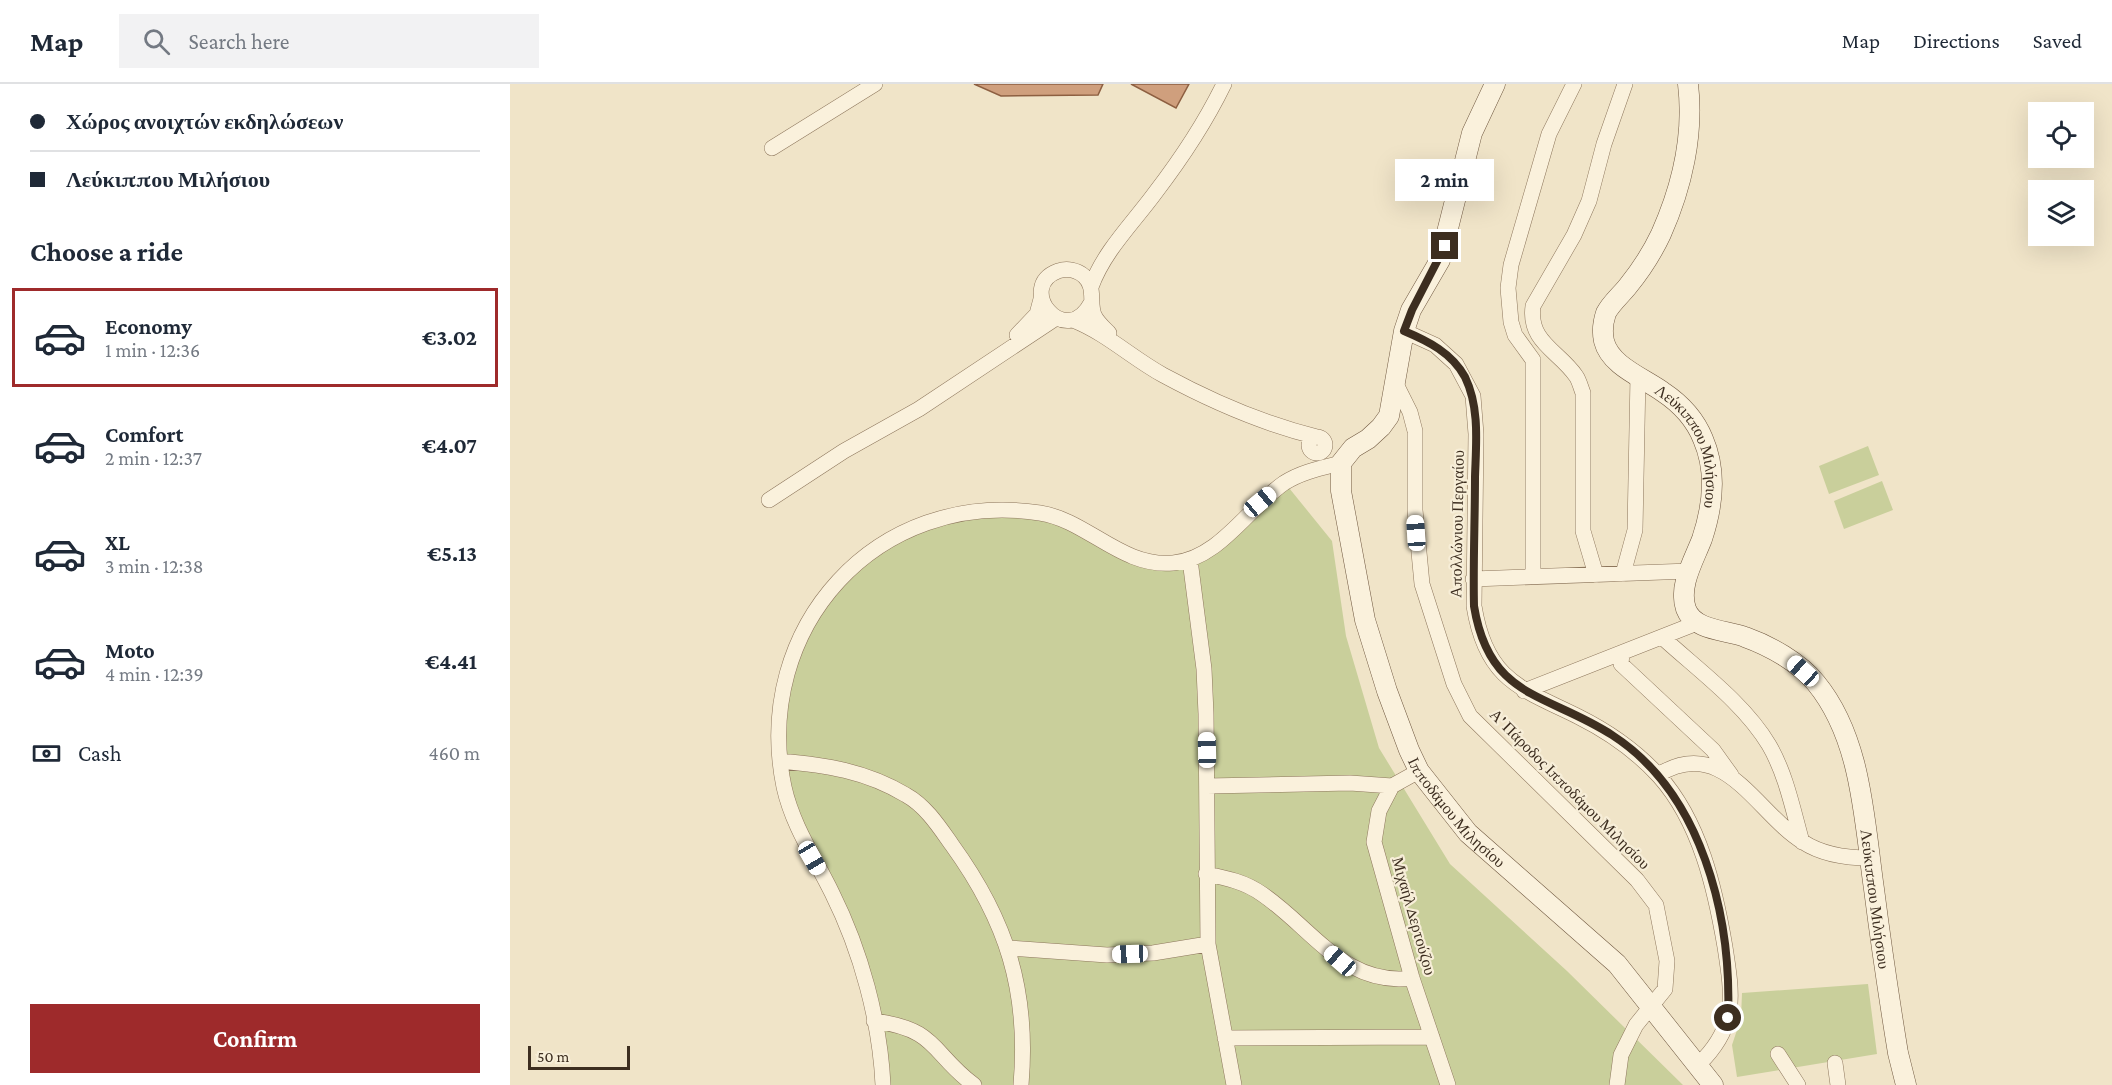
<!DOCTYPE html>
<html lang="en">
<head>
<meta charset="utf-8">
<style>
	:root { --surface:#fff; --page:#f2f2f3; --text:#1f2937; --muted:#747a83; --line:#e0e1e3; --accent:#9e2a2b }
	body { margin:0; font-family:"Crimson Pro",serif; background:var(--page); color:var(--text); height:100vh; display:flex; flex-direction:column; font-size:22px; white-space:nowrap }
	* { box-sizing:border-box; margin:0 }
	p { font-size:20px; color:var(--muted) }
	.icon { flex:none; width:33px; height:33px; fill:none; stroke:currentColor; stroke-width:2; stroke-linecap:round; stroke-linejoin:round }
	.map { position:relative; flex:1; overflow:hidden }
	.panel { display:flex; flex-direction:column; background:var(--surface); width:510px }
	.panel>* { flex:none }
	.top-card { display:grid; align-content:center; height:132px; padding:0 30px; background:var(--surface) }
	.fabs { position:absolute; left:1518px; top:18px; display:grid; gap:12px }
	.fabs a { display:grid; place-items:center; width:66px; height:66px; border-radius:0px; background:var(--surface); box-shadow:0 6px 24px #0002; font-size:30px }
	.scale { position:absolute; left:18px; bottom:15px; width:102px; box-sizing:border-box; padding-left:6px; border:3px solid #3d2e20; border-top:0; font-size:16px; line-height:21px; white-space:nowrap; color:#3d2e20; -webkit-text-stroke:4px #f7eed8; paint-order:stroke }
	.end { position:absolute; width:27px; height:27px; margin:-14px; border:8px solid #3d2e20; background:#fff; box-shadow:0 0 0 3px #fff }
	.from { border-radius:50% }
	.bubble { position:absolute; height:42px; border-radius:0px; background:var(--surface); box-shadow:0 6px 24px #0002; font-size:20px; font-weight:700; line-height:42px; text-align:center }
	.car { position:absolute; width:18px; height:36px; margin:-18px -9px; border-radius:8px; box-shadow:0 0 4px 2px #0007; background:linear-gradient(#fff 24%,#345 0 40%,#fff 0 76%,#345 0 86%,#fff 0) }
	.top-card b { display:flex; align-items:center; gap:21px; height:57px; font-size:22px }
	.top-card b+b { border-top:2px solid var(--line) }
	.top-card i { width:15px; height:15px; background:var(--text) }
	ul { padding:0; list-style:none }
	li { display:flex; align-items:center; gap:18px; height:99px; margin:0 12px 9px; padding:0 18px; border:3px solid transparent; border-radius:0px }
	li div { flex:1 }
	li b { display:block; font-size:22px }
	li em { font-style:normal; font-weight:700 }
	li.selected { border-color:var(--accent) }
	li>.icon { width:54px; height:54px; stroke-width:1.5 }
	h2 { padding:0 30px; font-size:27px; line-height:72px }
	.pay { display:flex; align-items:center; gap:15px; height:66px; padding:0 30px; font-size:22px }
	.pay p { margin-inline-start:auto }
	.primary-button { display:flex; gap:12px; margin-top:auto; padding:12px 30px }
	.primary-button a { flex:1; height:69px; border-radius:0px; background:var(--accent); color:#fff; font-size:24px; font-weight:700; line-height:69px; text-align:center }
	header { display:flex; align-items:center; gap:36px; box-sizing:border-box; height:84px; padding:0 30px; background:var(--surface); border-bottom:2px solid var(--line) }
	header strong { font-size:28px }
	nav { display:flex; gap:33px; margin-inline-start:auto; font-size:21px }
	.search { width:420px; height:54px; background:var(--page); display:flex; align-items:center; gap:15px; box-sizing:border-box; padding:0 21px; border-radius:0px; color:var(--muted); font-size:22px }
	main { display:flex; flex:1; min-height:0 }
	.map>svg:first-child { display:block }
</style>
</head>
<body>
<header>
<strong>Map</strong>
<div class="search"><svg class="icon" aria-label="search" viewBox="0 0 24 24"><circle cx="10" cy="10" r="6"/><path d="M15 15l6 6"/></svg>Search here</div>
<nav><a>Map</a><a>Directions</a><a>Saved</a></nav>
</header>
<main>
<section class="panel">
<div class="top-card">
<b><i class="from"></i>Χώρος ανοιχτών εκδηλώσεων</b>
<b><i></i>Λεύκιππου Μιλήσιου</b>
</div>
<h2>Choose a ride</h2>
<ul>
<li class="selected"><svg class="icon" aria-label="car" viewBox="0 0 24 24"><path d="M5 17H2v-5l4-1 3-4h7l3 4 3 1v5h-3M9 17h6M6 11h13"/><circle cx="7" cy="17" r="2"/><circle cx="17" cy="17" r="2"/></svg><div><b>Economy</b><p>1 min · 12:36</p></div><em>€3.02</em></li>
<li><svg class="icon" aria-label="car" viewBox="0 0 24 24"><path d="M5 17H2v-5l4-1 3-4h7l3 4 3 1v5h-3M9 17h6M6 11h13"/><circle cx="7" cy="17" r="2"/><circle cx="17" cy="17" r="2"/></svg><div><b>Comfort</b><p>2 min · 12:37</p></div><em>€4.07</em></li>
<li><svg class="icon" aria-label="car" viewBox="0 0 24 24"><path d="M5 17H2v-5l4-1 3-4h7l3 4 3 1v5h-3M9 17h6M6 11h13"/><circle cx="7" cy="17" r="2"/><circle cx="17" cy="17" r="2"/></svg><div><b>XL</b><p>3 min · 12:38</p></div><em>€5.13</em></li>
<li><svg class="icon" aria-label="car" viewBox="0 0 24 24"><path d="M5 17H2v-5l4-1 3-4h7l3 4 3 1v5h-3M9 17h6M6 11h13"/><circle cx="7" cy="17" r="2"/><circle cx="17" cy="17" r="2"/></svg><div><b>Moto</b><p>4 min · 12:39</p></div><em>€4.41</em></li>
</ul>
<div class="pay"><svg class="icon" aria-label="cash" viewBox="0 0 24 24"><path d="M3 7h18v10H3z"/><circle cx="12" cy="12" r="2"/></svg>Cash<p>460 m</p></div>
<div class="primary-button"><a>Confirm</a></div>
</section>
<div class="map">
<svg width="1602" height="1001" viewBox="0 0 1602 1001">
	<rect width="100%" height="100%" fill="#f0e4c8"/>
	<!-- green -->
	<path fill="#c9cf9b" d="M1358,362L1369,391L1319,410L1309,382Z
		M1372,397L1383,426L1334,445L1324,417Z
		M775,399L822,457L836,552L869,664L940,780L1057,887L1173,1001H373L355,897L292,756L270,677L285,565L350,478L431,434L534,429L622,472L680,476Z
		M1358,900L1367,970L1227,993L1222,961L1231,934L1232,909Z"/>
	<!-- building -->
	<path fill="#cf9f7d" stroke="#8d5f41" stroke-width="1.5" d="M464,0H593L588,11L491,12Z
		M621,0H679L666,24Z"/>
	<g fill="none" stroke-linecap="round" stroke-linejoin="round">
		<!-- street casing -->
		<g stroke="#8d765c" stroke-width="16">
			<path id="street" d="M262,64L365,0
				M581,203C594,167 623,139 645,109C671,75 695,39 714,0
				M581,219C555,267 505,203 548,187C557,184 567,186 574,192C586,203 579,218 584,231C587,238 594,244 599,249
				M563,236C596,249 622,274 653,291C701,317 754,340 807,353
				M894,247L925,261L946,280L963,312L966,350L964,522C976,596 1010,604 1069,633C1099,648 1126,667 1149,692C1190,738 1205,804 1215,863C1223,914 1227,943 1189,980
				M507,251L527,230L531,215
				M886,300L900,328L905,347V426L912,500L944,600L960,632L1127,796L1146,821L1157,877L1155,905L1126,941L1111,971L1107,1001
				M799 361a8 8 0 1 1 16 0a8 8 0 1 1-16 0Z
				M259,416L334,367L409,325L546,234
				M680,476L694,585L696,630L698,860L724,1001
				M1113,490L1125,446L1128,292
				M1086,491L1073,447V309C1071,304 1069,296 1066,292C1049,267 1018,258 1023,222L1064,151L1079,117L1094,60L1115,0
				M1023,493V276L1005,251L1001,238L998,204L1001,181L1039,50L1064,0
				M963,495L1180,487
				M1152,553C1188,586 1234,619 1259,661C1276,690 1283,726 1292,758
				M1112,569L1111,580L1203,666L1221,691
				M1014,607L1187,539
				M270,677C316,681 356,687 396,711C416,722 430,744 442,761C497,837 519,907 511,1001
				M909,687L882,702L869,727L864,758L902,894L938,1001
				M1148,691C1214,650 1246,729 1293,758C1313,771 1336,774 1359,774
				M697,702L840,699L882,702
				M696,790C717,794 735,798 752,810C802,844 835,903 902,894
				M499,864L597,871L643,869L698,860
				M364,937C428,945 421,969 464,1001
				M715,954L922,953
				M1268,970L1288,1001
				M1325,979L1328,1001
				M373,1001C370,937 351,867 322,809C305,774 283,743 274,703C241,544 367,404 530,429C577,436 612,484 663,479C709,475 738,424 774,399C791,388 811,384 831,379"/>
		</g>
		<!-- secondary casing -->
		<g stroke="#6f573f" stroke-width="21">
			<g id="secondary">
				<path id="s1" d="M985,0L962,49L930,176L901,226L894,247L879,332L871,343L858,355L843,364L831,379V407L855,536L877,607L899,666L909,687L958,749L1107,880L1203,1001"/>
				<path id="s2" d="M1178,0C1184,50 1172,103 1151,150C1142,169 1131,186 1118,202C1111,211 1101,219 1096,229C1093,238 1092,248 1094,257C1100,282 1134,294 1153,308C1171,320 1185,335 1193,355C1207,387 1203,422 1192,455C1184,476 1168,502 1176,525C1184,547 1217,546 1235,553C1260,562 1289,578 1306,599C1352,655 1354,736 1364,805C1371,860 1379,914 1388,969L1396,1001"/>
			</g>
		</g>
		<!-- street -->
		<use href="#street" stroke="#faf1dc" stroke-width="15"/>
		<!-- secondary -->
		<use href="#secondary" stroke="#faf1dc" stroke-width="20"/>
	</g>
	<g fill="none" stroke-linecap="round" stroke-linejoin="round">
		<!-- route -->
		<path stroke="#3d2e20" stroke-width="8" d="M935,162L902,226L894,247C918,257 942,269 955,293C970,324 966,360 965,393C965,436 963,479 964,522C979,615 1037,609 1102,651C1192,709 1222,832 1218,934"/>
	</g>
	<g text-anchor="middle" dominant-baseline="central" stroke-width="4.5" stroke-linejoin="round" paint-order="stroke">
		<!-- street labels -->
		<g font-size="16" fill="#3d2e20" stroke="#f7eed8">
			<text stroke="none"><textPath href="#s2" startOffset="422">Λεύκιππου Μιλήσιου</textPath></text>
			<text transform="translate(947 440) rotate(-89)">Απολλώνιου Περγαίου</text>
			<text transform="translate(1060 705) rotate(45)">Α' Πάροδος Ιπποδάμου Μιλησίου</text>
			<text stroke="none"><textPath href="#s1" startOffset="795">Ιπποδάμου Μιλησίου</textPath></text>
			<text stroke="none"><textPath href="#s2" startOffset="978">Λεύκιππου Μιλήσιου</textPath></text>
			<text transform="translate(904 832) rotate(74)">Μιχαήλ Δερτούζου</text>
		</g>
	</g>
</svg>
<div class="fabs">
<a><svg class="icon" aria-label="locate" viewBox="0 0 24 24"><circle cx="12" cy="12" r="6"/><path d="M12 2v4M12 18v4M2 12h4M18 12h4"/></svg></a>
<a><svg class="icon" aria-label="layers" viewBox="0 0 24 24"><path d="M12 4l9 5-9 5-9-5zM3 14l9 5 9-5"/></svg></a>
</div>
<div class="scale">50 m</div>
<i class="end from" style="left:1218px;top:934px"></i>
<i class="end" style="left:935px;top:162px"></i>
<div class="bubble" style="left:885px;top:75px;width:99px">2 min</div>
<i class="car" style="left:750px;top:418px;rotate:50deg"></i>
<i class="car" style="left:906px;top:449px;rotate:356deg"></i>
<i class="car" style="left:1293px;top:587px;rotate:312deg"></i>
<i class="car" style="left:697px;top:666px;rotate:359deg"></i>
<i class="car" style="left:302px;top:774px;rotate:150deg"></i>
<i class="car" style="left:620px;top:870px;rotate:268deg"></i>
<i class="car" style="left:830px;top:877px;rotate:311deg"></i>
</div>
</main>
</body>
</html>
